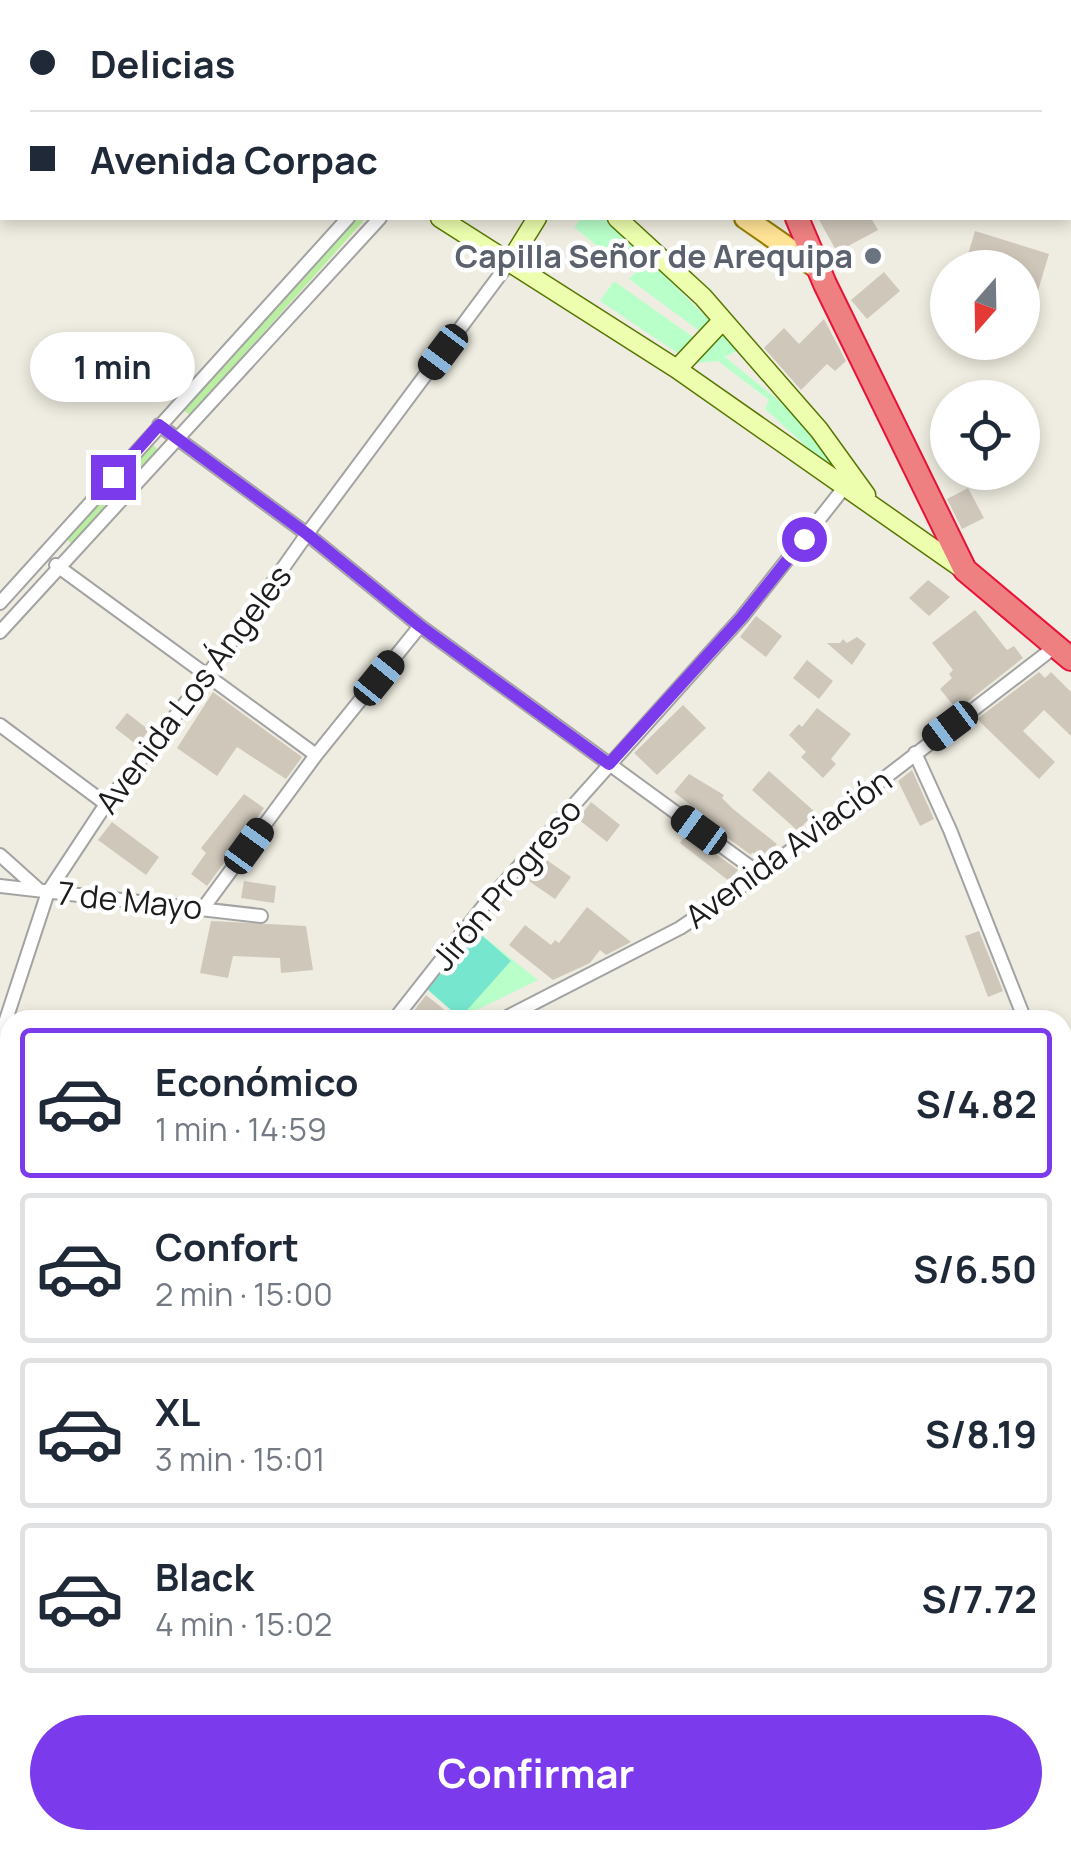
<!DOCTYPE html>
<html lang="es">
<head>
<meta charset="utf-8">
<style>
	:root { --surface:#fff; --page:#f6f6f7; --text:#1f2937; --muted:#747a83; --line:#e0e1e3; --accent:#7c3aed }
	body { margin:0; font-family:Manrope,sans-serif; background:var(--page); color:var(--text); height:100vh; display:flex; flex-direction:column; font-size:38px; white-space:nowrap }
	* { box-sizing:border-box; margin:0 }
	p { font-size:32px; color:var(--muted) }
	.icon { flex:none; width:55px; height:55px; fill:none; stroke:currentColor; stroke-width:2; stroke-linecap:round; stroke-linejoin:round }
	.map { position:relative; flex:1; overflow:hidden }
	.sheet { position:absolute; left:0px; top:1010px; width:1072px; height:840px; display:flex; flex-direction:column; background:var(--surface); border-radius:30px 30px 0 0; box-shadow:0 5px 15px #0003 }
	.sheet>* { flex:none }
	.top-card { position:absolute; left:0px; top:0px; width:1072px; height:220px; box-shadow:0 5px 15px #0003; display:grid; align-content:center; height:220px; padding:0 30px; background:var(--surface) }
	.needle { width:65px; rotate:200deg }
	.tools { position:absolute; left:930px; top:250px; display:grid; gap:20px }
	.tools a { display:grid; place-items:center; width:110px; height:110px; border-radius:50%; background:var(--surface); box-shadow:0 5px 15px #0003; font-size:50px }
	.end { position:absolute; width:45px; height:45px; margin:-22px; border:12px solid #7c3aed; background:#fff; box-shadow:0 0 0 5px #fff }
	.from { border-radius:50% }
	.bubble { position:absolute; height:70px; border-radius:35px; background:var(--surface); box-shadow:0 5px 15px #0003; font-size:32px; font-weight:700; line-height:70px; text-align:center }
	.car { position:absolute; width:30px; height:60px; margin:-30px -15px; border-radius:12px; box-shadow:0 0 8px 2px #0007; background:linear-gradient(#222 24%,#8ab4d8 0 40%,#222 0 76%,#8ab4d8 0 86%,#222 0) }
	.top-card b { display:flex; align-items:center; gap:35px; height:95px; font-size:38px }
	.top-card b+b { border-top:2px solid var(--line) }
	.top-card i { width:25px; height:25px; background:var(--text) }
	ul { padding:18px 0 0; list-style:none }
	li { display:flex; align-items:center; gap:30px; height:150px; margin:0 20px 15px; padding:0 10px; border:5px solid var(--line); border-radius:10px }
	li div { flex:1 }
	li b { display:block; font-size:38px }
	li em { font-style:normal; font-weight:700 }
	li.selected { border-color:var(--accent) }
	li>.icon { width:90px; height:90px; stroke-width:1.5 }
	.cta { display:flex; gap:20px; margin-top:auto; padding:20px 30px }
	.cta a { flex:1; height:115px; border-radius:60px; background:var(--accent); color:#fff; font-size:40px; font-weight:700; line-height:115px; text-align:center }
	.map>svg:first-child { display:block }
</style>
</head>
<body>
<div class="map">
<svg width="1071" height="1850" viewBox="0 0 1071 1850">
	<rect width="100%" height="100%" fill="#efede1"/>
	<!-- grass -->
	<path fill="#baefa1" d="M352,218H366L190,415L183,410Z
		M151,443L159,451L75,544L69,542L67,536Z"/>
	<!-- park -->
	<path fill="#b8ffca" d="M582,218H610L637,243L621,265L617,261L621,252L617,248L609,249L607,254L574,227Z
		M648,259L710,321L701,332L629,279Z
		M614,281L693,337L679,354L600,301Z
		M726,330L741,349L725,357L803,420L847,470L840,477L765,409L769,400L718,361L696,363Z
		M478,932L538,980L460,1018L427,989Z"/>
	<!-- pitch -->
	<path fill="#76e6ce" d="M478,932L511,961L460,1018L427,989Z"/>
	<!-- building -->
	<path fill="#cfc7ba" d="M818,218H871L878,230L837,252Z
		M975,231L1049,254L1034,304L1022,300V268H964Z
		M884,272L900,291L867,319L851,300Z
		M824,319L846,361L835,371L827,364L801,390L764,348L784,328L799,344Z
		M968,488L984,518L962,529L947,499Z
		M928,580L950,597L929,616L909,598Z
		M975,610L1007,650L1014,646L1023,658L957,710L940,689L952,678L949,674L953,670L932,643Z
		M756,616L782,636L766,657L740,637Z
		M857,637L866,644L852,665L827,643H840L843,639L847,643Z
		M807,660L833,681L819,699L793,678Z
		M1039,672L1045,678L1051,672L1071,692V736L1044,710L1023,731L1055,762L1039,779L977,719Z
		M213,692L302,757L286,779L237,747L217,776L177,748Z
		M683,705L706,728L657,775L634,753Z
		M817,708L851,734L831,759L836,764L823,778L801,757L806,752L789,735L799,724L802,727Z
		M127,713L149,730L137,745L115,728Z
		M912,770L934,819L920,826L898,781Z
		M769,771L815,812L798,831L752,790Z
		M689,774L724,795L722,798L733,809L777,844L765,858L761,860L752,852L751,855L700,818L702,814L674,792Z
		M244,794L264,808L207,886L191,874L206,853L201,848Z
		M591,802L620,825L607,842L578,819Z
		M112,822L159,857L146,875L98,840Z
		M687,833L738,870L729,881L680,843Z
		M541,856L571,877L555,899L523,877Z
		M244,881L276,886L274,903L241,898Z
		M587,907L631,942L606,955L600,950L590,963L553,980L509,945L525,925L551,945L555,940L559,943Z
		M211,921L306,926L313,970L281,973L280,958L233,956L228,978L200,973Z
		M979,931L1003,991L988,997L965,936Z
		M426,995L457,1020H415L410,1016Z"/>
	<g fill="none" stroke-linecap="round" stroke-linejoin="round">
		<!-- street casing -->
		<g stroke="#a3a3a3" stroke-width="16">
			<path id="street" d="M1031,0L1032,2
				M1055,0L1056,2
				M773,2L779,0
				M1070,3L1071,2
				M1071,33V36
				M1070,89L1071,91
				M1070,132H1071
				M159,425L307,534L420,626L760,874
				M56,565L316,755
				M0,603L348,218
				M0,632L380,218
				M0,725L106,804
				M915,753L950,830L1025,1020
				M0,855L39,890
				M0,886L261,916
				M204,907L316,755L420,626
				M394,1020L486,903L742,617L847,484
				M501,1020L680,928L760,874L1056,646
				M0,1038L48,892L106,804L209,673L307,534L511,260
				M0,1120L10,1122
				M1062,1129L1071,1153
				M0,1192L10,1190
				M1062,1229H1071
				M0,1432L10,1431
				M1062,1488L1071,1506
				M0,1569H10
				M1065,1649L1071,1709
				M0,1706H10
				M1062,1772L1071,1771
				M397,1850L398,1840"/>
		</g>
		<!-- secondary casing -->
		<g stroke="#567700" stroke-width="21">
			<path id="secondary" d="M104,0L108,2
				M440,218L677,369L964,570
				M617,218L703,297L819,430L866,495
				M511,260L537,218
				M677,369L722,321"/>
		</g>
		<!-- primary casing -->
		<g stroke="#957d00" stroke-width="24">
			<path id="primary" d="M457,0L461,2
				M745,218L817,268"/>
		</g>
		<!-- highway casing -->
		<g stroke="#e81338" stroke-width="26">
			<path id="highway" d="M698,0L699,2
				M797,218L825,284L965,570L1071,659
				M1062,1650L1071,1644
				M597,1850L647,1840"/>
		</g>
		<!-- street -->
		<use href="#street" stroke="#fff" stroke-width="12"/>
		<!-- secondary -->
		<use href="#secondary" stroke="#edffaf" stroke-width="18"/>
		<!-- primary -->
		<use href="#primary" stroke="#ffe396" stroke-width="20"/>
		<!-- highway -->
		<use href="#highway" stroke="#ef8082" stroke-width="22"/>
	</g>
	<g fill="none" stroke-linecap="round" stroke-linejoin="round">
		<!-- route -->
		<path stroke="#7c3aed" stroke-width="12" d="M113,477L159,425L307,534L420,626L609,764L742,617L804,539"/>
	</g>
	<!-- markers -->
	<circle fill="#6b7280" stroke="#fff" stroke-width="4" cx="873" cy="256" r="10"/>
	<g text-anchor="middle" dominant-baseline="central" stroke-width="9" stroke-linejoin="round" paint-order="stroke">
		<!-- worship labels -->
		<g font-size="32" font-weight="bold" fill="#5b616d" stroke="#fff" text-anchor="end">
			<text x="853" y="256">Capilla Señor de Arequipa</text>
		</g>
		<!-- street labels -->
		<g font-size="32" fill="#1c1c1c" stroke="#fff">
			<text transform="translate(193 689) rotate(-53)">Avenida Los Ángeles</text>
			<text transform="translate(788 848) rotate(-36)">Avenida Aviación</text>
			<text transform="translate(506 884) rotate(-50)">Jirón Progreso</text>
			<text transform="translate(130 900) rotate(6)">7 de Mayo</text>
		</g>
	</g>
</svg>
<div class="tools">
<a><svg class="needle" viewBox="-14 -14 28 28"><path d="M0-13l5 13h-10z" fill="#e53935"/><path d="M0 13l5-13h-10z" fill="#747a83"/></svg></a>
<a><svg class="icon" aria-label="locate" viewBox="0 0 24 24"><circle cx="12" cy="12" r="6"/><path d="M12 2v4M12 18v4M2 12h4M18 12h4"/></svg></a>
</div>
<i class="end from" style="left:804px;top:539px"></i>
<i class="end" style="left:113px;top:477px"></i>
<div class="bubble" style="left:30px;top:332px;width:165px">1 min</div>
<i class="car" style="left:443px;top:352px;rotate:217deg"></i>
<i class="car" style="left:379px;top:678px;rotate:39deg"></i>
<i class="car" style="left:950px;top:726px;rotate:233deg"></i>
<i class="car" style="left:699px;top:830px;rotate:306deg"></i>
<i class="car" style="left:249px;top:846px;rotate:36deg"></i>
<div class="top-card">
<b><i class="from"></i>Delicias</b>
<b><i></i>Avenida Corpac</b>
</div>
<section class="sheet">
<ul>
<li class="selected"><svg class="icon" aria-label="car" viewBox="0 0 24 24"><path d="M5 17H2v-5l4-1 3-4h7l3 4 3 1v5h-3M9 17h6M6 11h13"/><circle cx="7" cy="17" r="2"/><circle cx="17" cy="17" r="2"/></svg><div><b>Económico</b><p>1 min · 14:59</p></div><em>S/4.82</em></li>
<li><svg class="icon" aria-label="car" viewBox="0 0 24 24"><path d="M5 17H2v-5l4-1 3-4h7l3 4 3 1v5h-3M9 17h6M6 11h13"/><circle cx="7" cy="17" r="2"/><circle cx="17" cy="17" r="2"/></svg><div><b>Confort</b><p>2 min · 15:00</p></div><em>S/6.50</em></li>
<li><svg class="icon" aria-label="car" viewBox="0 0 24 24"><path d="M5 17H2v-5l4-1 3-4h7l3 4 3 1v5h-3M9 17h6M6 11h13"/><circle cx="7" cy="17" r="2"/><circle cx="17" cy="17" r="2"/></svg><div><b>XL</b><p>3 min · 15:01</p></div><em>S/8.19</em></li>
<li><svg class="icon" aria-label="car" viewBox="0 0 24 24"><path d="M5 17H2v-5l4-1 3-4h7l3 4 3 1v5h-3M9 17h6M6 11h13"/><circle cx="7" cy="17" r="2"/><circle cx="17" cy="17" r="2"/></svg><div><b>Black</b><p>4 min · 15:02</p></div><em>S/7.72</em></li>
</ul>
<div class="cta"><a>Confirmar</a></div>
</section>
</div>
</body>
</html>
